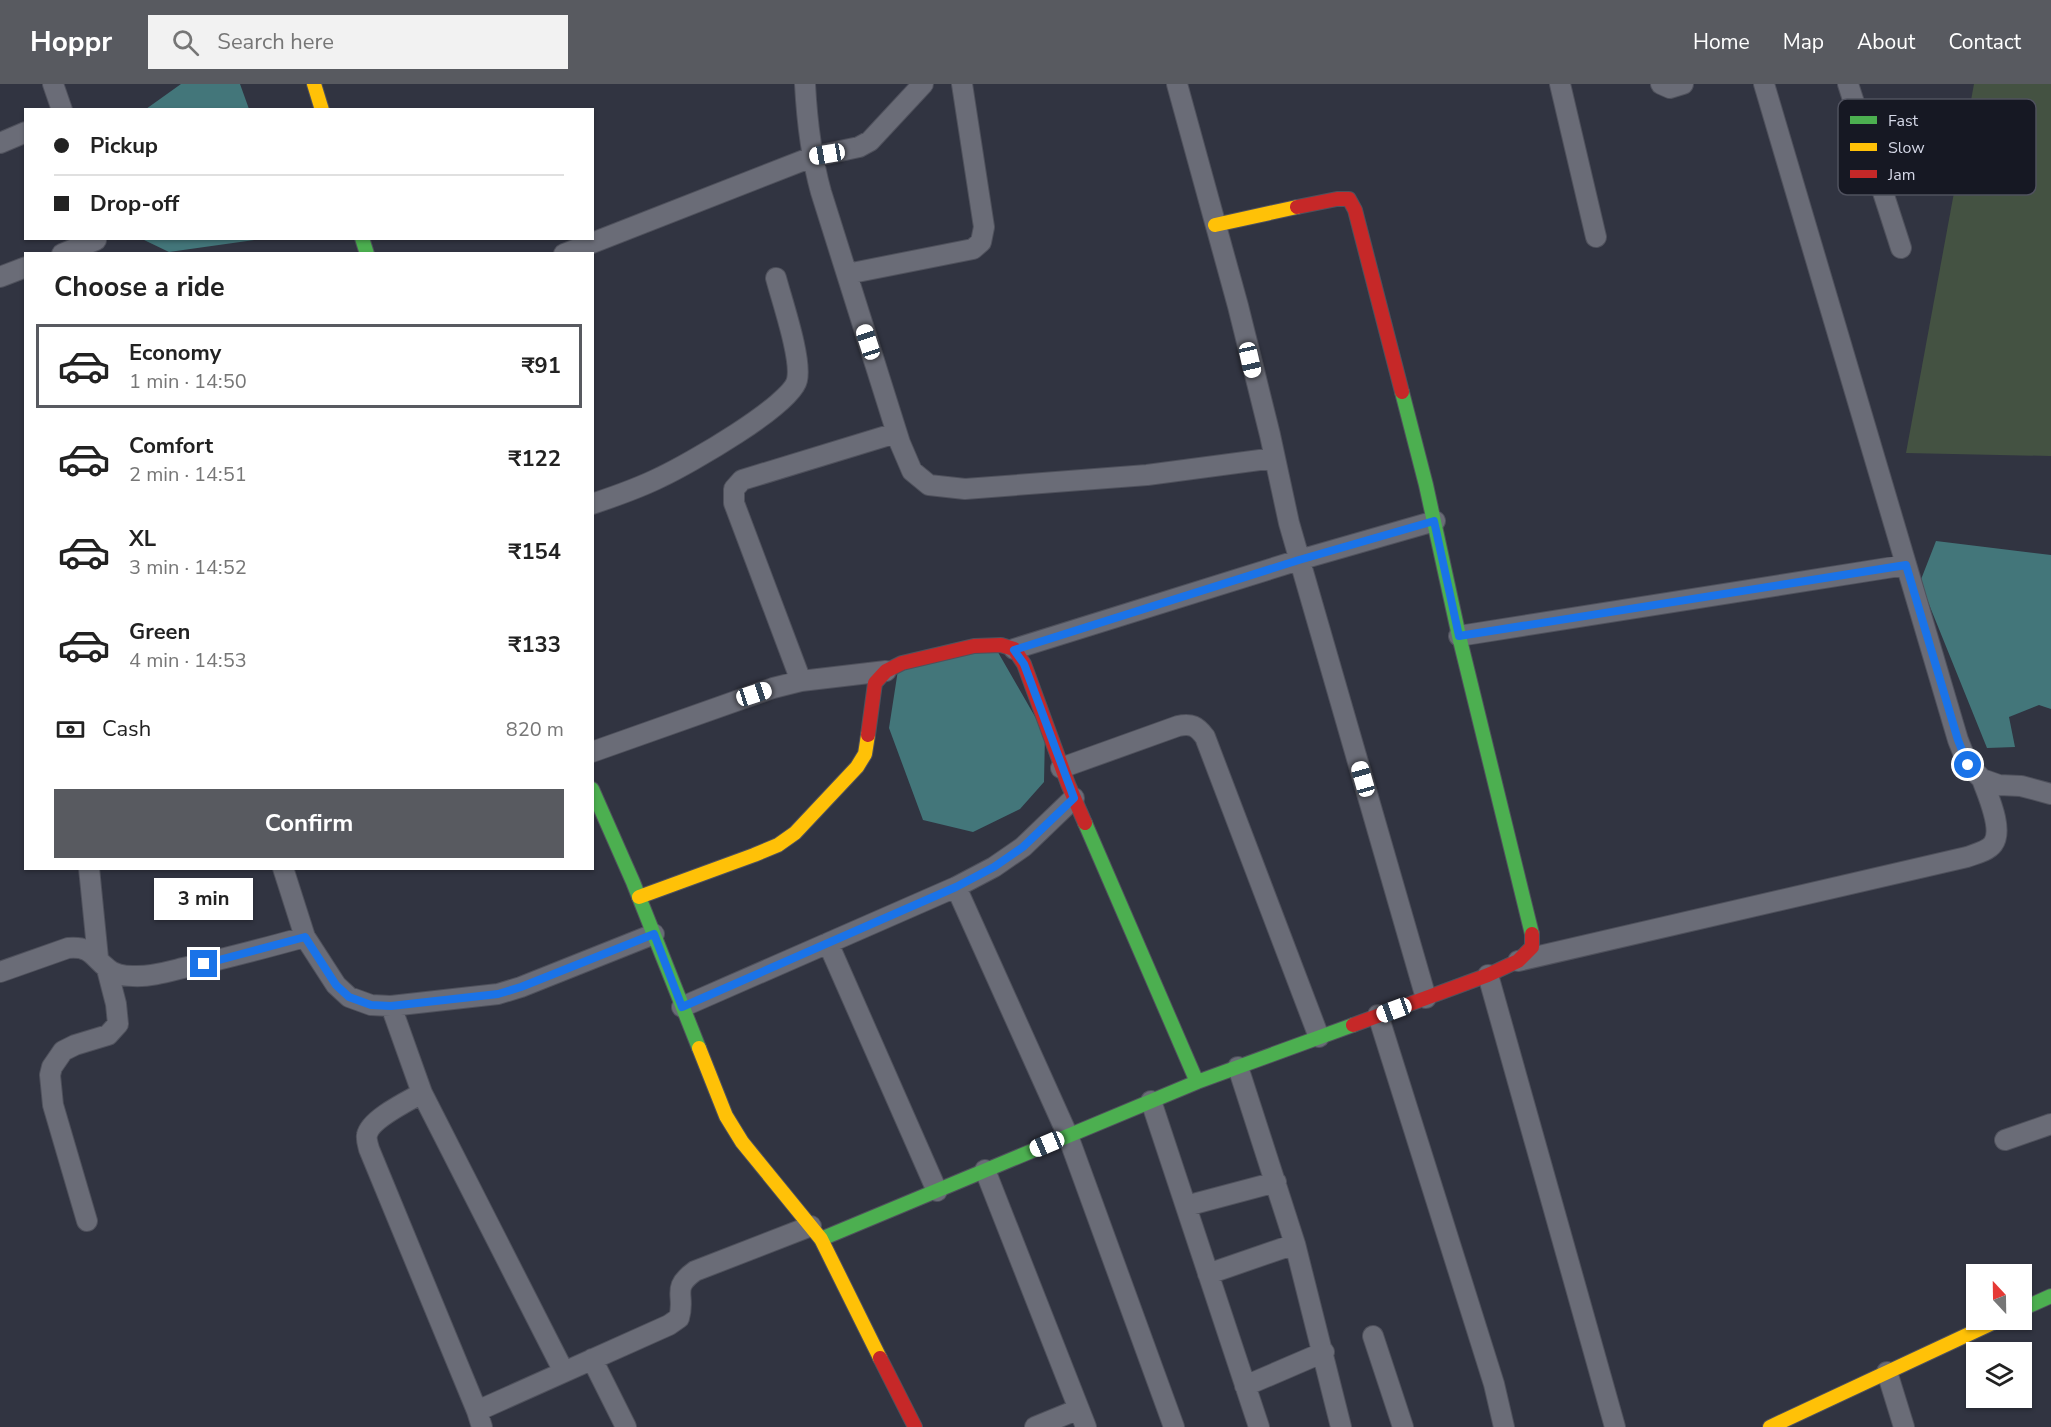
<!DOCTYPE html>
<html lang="en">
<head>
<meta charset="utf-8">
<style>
	:root { --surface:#fff; --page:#f2f2f2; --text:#222; --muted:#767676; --line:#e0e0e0; --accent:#585a60 }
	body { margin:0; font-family:"Nunito Sans",sans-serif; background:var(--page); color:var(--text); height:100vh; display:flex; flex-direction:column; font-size:22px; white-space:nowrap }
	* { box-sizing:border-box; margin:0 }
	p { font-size:20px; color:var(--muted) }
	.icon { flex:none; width:33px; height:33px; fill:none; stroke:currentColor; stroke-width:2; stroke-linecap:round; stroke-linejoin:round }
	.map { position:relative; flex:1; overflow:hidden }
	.sheet { position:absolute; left:24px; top:168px; width:570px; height:618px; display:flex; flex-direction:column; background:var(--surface); border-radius:0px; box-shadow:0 2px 4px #0004 }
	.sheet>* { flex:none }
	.guide { position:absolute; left:24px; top:24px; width:570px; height:132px; border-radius:0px; box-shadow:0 2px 4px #0004; display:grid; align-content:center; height:132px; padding:0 30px; background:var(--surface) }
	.needle { width:39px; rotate:338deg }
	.tools { position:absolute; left:1966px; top:1180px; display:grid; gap:12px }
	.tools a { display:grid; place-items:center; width:66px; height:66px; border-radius:0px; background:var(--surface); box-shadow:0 2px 4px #0004; font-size:30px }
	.end { position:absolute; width:27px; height:27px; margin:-14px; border:8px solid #1a73e8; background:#fff; box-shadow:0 0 0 3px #fff }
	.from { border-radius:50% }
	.bubble { position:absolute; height:42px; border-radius:0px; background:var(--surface); box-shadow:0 2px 4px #0004; font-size:20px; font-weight:700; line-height:42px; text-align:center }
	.car { position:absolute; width:18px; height:36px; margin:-18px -9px; border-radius:8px; box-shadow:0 0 4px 2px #0007; background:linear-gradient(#fff 24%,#345 0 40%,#fff 0 76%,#345 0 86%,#fff 0) }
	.guide b { display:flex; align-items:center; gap:21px; height:57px; font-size:22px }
	.guide b+b { border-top:2px solid var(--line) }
	.guide i { width:15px; height:15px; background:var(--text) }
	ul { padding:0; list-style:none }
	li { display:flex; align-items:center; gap:18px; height:84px; margin:0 12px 9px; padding:0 18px; border:3px solid transparent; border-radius:0px }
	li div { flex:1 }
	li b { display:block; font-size:22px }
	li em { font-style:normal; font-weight:700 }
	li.current { border-color:var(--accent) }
	li>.icon { width:54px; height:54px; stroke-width:1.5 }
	h2 { padding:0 30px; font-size:27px; line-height:72px }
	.pay { display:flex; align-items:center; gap:15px; height:66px; padding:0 30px; font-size:22px }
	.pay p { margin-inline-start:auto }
	.cta { display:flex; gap:12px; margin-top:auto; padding:12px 30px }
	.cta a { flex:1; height:69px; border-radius:0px; background:var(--accent); color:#fff; font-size:24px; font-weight:700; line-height:69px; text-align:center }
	header { display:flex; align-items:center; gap:36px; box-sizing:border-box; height:84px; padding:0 30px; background:var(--accent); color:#fff }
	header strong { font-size:28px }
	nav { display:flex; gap:33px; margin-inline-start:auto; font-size:21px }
	.search { width:420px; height:54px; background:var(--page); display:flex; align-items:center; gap:15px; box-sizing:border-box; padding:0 21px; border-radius:0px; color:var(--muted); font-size:22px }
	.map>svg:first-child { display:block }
</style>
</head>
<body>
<header>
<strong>Hoppr</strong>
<div class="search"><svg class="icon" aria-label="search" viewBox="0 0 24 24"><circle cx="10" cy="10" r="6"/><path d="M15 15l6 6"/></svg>Search here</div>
<nav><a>Home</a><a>Map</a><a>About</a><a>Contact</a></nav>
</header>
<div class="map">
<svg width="2051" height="1343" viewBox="0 0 2051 1343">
	<rect width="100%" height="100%" fill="#313441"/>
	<!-- green -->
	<path fill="#445242" d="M1974,0H2051V372L1906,369Z"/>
	<!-- water -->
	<path fill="#43767a" d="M181,0H240L249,25H146Z
		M142,155H262L169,168Z
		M1936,457L2051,471V625L2039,621L2009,633L2015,663L1987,664L1920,498Z
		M995,563L1045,650L1044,698L1020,725L973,748L923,736L889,644L898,586Z"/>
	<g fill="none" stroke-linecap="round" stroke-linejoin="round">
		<!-- street casing -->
		<g stroke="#4f515c" stroke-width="22">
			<path id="street" d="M53,0L62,26
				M805,0C807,38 811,72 821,108L900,359L912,387L929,401L965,405L1147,391L1275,374
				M1177,0L1238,222L1270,351L1289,439L1426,914
				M1560,0L1596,153
				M1661,0L1670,4L1683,0
				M1764,0L1958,656L1968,681L1982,695L1999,701L2021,702L2051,710
				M1848,0L1901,164
				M0,59L26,48
				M62,170L96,156
				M564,170L812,73L859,63L870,57L923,0
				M847,190L973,165L981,158L984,143L962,0
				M0,193L26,183
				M592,420C616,412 639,404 661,393C687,381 792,321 797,296C802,275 782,217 776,194
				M1459,552L1906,481
				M1014,565L1299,476L1435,437
				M801,597L734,419V405L742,396L896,349
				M592,668L773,604L801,597L886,587
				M1061,684L1178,642C1191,639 1197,642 1205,653L1319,953
				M89,784L98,874
				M283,784L305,853L336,901L349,913L371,921L391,922L498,910L521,903L654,850
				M956,803L1068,1052L1174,1343
				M828,859L937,1107
				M1518,877L1967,773C1975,770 1988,767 1993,760C2004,745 1987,710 1982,695
				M0,888L68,864C91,862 92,872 107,884C113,890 124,892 133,892C150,893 167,888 183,884C224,875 265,864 305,853
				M1488,891L1615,1343
				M391,922L422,1009L564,1288
				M682,923L956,803L994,783L1023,763L1074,714
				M1378,931L1494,1300L1504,1343
				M1238,983L1295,1160L1341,1343
				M422,1009C408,1017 370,1035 367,1051C366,1055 368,1061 369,1065L477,1327L482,1343
				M1151,1017L1259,1343
				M2005,1056L2051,1040
				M985,1086L1086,1343
				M1186,1122L1276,1098
				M87,1137L53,1021L50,991L52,983L63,967L75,961L108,951L118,940L116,920L107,885
				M1208,1190L1295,1160
				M1373,1252L1403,1343
				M592,1275L626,1343
				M1887,1288L1904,1343
				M1245,1302L1324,1268
				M477,1327L669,1241L679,1234C686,1211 670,1205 695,1187L811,1142
				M1035,1343L1079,1325"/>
		</g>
		<!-- fast casing -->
		<g stroke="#4f515c" stroke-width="16">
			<path id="fast" d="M362,154L367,170
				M1402,308L1426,401L1459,552L1532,850
				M592,705L633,798L699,964
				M1085,739L1197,998
				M821,1155L1197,998L1353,941
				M2022,1225L2051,1212"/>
		</g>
		<!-- slow casing -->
		<g stroke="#4f515c" stroke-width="16">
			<path id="slow" d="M314,0L322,26
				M1215,141L1297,123
				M639,813L754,771L778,761L795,749L857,683L865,670L868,651
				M699,964L726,1032L742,1058L821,1155L880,1274
				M1770,1343L1999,1236"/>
		</g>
		<!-- jam casing -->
		<g stroke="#4f515c" stroke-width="16">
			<path id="jam" d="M1297,123L1337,115H1349L1355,126L1402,308
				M868,651L875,599L886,587L902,579L974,562L1001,561L1014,565L1024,580L1068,700L1085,739
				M1353,941L1488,891L1518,877L1532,863V850
				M880,1274L915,1343"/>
		</g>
		<!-- street -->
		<use href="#street" stroke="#6a6c77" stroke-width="20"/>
		<!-- fast -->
		<use href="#fast" stroke="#4caf50" stroke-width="14"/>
		<!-- slow -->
		<use href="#slow" stroke="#ffc107" stroke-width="14"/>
		<!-- jam -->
		<use href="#jam" stroke="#c62828" stroke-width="14"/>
	</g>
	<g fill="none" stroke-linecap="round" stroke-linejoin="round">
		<!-- route -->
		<path stroke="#1a73e8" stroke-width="8" d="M204,880L305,853L336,901L349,913L371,921L391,922L498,910L521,903L654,850L682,923L956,803L994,783L1023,763L1074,714L1024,580L1014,566L1299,476L1434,437L1459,552L1906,481L1958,656L1968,681"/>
	</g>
	<!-- legend -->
	<rect x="1838" y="15" width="198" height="96" rx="9" fill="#161823" stroke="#4f515e" stroke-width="1.5"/>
	<rect x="1850" y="32" width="27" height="8" fill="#4caf50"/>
	<rect x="1850" y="59" width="27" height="8" fill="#ffc107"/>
	<rect x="1850" y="86" width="27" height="8" fill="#c62828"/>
	<g font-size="16" fill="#d4d7e6">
		<text x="1888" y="42">Fast</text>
		<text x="1888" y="69">Slow</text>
		<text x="1888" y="96">Jam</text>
	</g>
</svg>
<div class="tools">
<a><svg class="needle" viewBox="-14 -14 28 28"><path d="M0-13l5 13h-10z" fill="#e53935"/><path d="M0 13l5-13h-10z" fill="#767676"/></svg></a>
<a><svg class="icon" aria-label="layers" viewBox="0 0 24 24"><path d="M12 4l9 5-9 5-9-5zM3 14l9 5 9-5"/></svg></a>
</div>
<i class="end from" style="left:1968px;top:681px"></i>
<i class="end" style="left:204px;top:880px"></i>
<div class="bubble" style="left:154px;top:794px;width:99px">3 min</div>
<i class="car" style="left:827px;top:70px;rotate:260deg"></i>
<i class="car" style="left:868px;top:258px;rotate:342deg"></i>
<i class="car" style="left:1250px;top:276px;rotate:167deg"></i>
<i class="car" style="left:754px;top:610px;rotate:72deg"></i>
<i class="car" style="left:1363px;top:695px;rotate:344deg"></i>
<i class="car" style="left:1394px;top:926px;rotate:250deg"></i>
<i class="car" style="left:1047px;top:1060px;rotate:247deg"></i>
<div class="guide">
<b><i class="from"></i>Pickup</b>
<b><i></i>Drop-off</b>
</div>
<section class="sheet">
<h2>Choose a ride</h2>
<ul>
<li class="current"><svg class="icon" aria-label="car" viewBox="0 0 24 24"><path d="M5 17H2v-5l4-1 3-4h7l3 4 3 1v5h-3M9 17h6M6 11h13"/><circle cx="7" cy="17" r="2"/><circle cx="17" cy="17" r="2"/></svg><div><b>Economy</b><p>1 min · 14:50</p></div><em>₹91</em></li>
<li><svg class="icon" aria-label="car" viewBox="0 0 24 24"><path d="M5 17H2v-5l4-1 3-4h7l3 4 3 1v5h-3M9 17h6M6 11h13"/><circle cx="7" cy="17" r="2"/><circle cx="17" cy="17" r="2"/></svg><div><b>Comfort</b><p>2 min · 14:51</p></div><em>₹122</em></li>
<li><svg class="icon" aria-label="car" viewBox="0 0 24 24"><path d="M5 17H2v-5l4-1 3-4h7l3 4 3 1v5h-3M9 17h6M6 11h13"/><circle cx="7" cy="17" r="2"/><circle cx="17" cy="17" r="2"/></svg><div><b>XL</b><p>3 min · 14:52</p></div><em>₹154</em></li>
<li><svg class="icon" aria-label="car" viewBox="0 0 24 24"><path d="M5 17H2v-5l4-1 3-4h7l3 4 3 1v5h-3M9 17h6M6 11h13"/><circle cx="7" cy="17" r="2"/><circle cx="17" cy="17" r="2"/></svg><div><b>Green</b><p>4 min · 14:53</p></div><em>₹133</em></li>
</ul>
<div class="pay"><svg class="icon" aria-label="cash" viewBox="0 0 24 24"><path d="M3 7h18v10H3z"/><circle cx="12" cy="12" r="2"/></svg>Cash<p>820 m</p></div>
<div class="cta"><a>Confirm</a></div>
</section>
</div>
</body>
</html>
